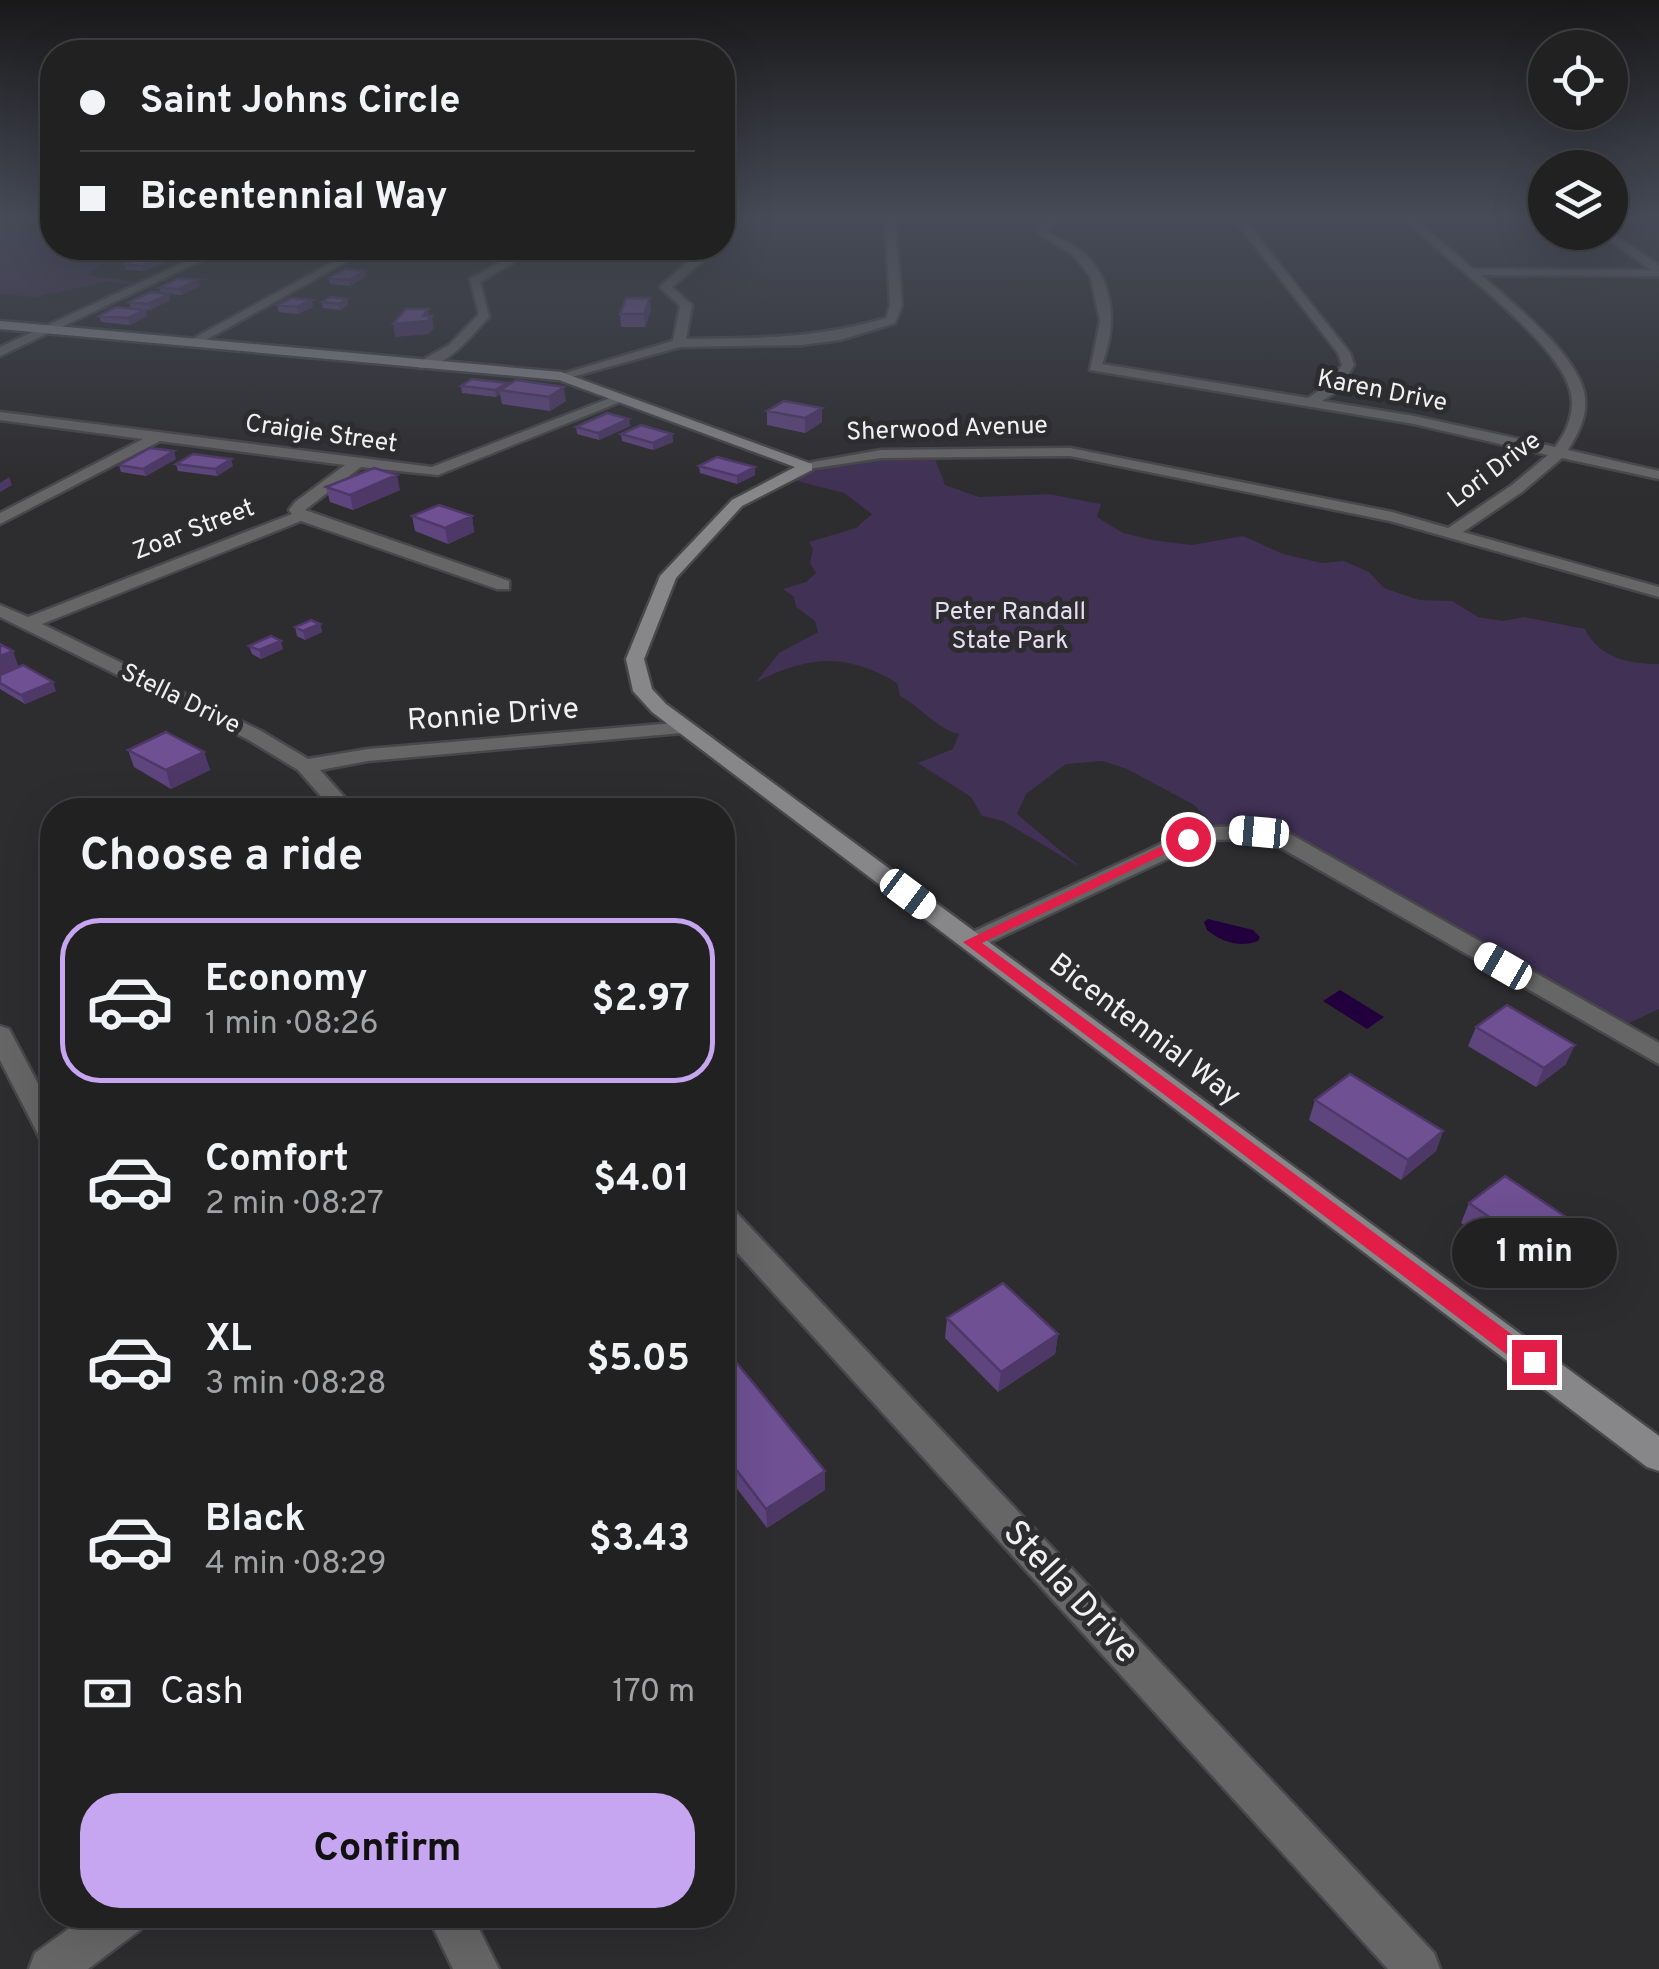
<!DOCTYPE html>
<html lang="en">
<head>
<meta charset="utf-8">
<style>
	:root { --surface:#222122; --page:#2e2e2f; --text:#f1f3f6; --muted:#a2a3a5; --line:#3f3e40; --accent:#c6a6f0 }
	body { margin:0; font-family:Overpass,sans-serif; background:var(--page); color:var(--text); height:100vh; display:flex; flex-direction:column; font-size:38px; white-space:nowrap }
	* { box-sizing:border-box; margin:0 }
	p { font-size:32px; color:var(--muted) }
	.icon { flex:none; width:55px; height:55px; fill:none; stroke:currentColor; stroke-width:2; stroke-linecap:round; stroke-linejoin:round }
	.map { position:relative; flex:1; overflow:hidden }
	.side { position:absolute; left:40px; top:798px; width:695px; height:1130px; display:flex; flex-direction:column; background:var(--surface); border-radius:40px; box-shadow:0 10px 40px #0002,0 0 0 2px var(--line) }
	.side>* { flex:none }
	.hud { position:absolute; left:40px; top:40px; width:695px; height:220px; border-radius:40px; box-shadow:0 10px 40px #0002,0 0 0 2px var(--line); display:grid; align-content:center; height:220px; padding:0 40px; background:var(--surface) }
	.controls { position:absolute; left:1528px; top:30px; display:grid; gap:20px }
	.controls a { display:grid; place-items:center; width:100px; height:100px; border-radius:50%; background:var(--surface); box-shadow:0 10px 40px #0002,0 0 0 2px var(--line); font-size:50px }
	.end { position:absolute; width:45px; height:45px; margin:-22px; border:12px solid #e11d48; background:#fff; box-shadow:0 0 0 5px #fff }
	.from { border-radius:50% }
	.bubble { position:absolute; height:70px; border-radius:35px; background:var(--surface); box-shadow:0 10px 40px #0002,0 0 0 2px var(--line); font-size:32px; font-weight:700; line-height:70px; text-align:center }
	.car { position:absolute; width:30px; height:60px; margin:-30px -15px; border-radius:12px; box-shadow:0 0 8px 2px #0007; background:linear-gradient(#fff 24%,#345 0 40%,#fff 0 76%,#345 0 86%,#fff 0) }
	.hud b { display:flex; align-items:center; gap:35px; height:95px; font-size:38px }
	.hud b+b { border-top:2px solid var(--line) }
	.hud i { width:25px; height:25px; background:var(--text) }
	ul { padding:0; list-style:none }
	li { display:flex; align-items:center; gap:30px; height:165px; margin:0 20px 15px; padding:0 20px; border:5px solid transparent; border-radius:40px }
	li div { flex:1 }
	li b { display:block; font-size:38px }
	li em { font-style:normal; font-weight:700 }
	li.active { border-color:var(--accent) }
	li>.icon { width:90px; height:90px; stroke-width:1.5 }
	h2 { padding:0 40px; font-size:45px; line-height:120px }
	.pay { display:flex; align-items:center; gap:25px; height:110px; padding:0 40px; font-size:38px }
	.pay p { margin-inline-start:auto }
	.button { display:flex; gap:20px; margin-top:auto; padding:20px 40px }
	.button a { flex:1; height:115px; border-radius:40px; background:var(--accent); color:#111; font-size:40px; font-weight:700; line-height:115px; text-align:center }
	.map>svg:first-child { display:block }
</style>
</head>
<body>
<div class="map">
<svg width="1659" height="1969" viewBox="0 0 1659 1969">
	<rect width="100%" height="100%" fill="#2d2c2e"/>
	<!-- green -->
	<path fill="#413155" d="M0,219H52V248H222C186,264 118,240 89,275L147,284L143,286L106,282L35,297L0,294Z
		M891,456H934L945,485L979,497L1049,494L1101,504L1097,517L1123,533L1152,540L1192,545L1243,536L1283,554L1322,563L1344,561L1369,572L1384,588L1419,600L1452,601L1478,617L1503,621L1524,617L1585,629C1599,658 1629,664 1659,664V1009L1606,1034L1289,855L1252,836L1218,829L1194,805L1127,769L1103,761L1066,764L1026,794L1017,814L1080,867L1003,821L982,816L971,797L918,763L953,749L959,734C937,729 922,708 900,696L897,683C844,652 809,656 756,682L779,653L818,632L815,621L796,607L794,597L783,589L806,582L816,573L810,563L813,549L809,542L856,528L872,514L844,493L786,478L806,469Z"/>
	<!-- water -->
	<path fill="#22003d" d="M1208,919L1253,930L1260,937L1258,941C1240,948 1222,942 1207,930L1204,922Z
		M1340,990L1384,1017L1367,1029L1323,1001Z"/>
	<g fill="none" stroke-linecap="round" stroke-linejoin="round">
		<!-- street casing -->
		<g stroke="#484749" stroke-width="5">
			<path id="street" d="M885,219H895L902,305L895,323L840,340L801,345L680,347L561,380L555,376L673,341L680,306L660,287L702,248H712L702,262L672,287L692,305L686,339C757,338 817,339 886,318L890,305Z
				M1047,219H1057L1047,232C1058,239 1071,243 1082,252C1115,280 1117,326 1102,364L1308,398L1329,384L1342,365L1338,353L1234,219H1244L1350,353L1354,365L1339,390L1322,401L1414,416L1555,447C1567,432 1576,410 1570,390C1556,338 1444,260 1405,219H1415L1473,269L1651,270L1599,232H1610L1659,265V276L1481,275C1512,303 1574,351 1584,392C1589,413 1579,433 1568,450L1659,471V479L1562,458L1522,492L1463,532L1659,587V597L1390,521L1070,456L881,458L802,470V464L881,450L1070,448L1392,512L1448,528L1512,485L1548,455L1414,424L1090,370L1100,321L1090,275L1071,253L1036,232Z
				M216,248H228L0,356V347Z
				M359,248H371L195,346L185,343Z
				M526,248H538L480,282L489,317C471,336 447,368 419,368V362L449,345L479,314L470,279Z
				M618,395L630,398L438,475L361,467L305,510L509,581V589H497L301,521L42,624L261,731L308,759L368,749L686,722L693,724V732L368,761L320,770L356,810H333L298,770L247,739L0,617V605L28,617L292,514L289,510L295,502L345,465L160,441L0,524V513L143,439L0,420V412L432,467Z
				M1259,825L1292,835L1659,1043V1064L1276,845L1257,839L1207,840L980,947L971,950L959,942L962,937L1195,828Z
				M0,1026L9,1029L52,1110V1145L42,1142L0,1060Z
				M722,1205L732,1208L1434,1953L1440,1969H1388L722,1236Z
				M88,1915H147L140,1930L88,1969H29L35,1953Z
				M427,1915H472L499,1969H453Z"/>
		</g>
		<!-- secondary casing -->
		<g stroke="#484749" stroke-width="5">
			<path id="secondary" d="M0,321L561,372L812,464V470L742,506L676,578L644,659L652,689L666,704L1659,1436V1471L1647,1467L652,712L633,691L626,659L660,576L732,500L795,467L559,380L0,329Z"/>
		</g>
		<!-- street -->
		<use href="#street" fill="#676667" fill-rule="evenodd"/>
		<!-- secondary -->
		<use href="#secondary" fill="#878688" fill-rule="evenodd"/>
	</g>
	<!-- wall -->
	<path fill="#5f457e" d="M384,248H408L400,253L385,252Z
		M161,258L163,263L144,271L126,270L125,264Z
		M365,271L366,276L350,286L330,284L328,278Z
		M198,280L200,286L181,295L169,294L170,300L150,310H145L147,316L130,325L101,322L99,316L131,308L129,302L161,293L159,288Z
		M347,299L348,305L340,310L323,308L322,302Z
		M277,305L313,307L298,314L279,312Z
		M651,310L645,327H621L620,314Z
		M507,383V386L566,401L550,411L502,404L500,394L496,397L462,393L461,386Z
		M822,408V422L805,433L767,425V411Z
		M630,426L599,440L577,434L576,427Z
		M621,434H672L673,442L653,450L622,441Z
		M176,459L146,476L121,472L119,465Z
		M176,464L233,466L217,476L178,471Z
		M699,466L755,467V475L737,484L700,473Z
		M326,487L400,490L353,510L330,502Z
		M412,516H472L474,532L448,544L415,531Z
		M320,624L322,632L305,640L297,636L295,627Z
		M0,644L19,667L56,691L25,704L0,689Z
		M249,646L283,649L261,659L252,654Z
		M128,750L204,752L210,770L171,789L134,767Z
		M1476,1027L1566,1064L1536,1087L1468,1046Z
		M1315,1100L1443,1131L1436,1151L1401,1180L1309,1120Z
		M1469,1203L1562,1241L1528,1270L1461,1223Z
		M947,1318L1058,1334L1055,1354L998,1392L945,1338Z
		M722,1370L825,1490L767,1528L722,1469Z"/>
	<!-- shaded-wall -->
	<path fill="#4d3867" d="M161,258L163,263L144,271L142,266Z
		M365,271L366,276L350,286L349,280Z
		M198,280L200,286L181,295L179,289Z
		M169,294L170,300L150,310L148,304Z
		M650,298L651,310L645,327L644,314Z
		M347,299L348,305L340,310L339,304Z
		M312,300L313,307L298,314L297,307Z
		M428,309L429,319L432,316L434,328L429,334L395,337L393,324L423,316Z
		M145,310L147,316L130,325L128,318Z
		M507,383L508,390H500V394L496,397L495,390Z
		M564,387L566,401L550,411L549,397Z
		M822,408V422L805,433V418Z
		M629,419L630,426L599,440L598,433Z
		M672,434L673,442L653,450V443Z
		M174,451L176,459L146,476L143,469Z
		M231,459L233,466L217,476L215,469Z
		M755,467V475L737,484V476Z
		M397,475L400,490L353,510L350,495Z
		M9,477L12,485L0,492V483Z
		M472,516L474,532L448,544L445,528Z
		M320,624L322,632L305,640L303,631Z
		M281,641L283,649L261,659L259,650Z
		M13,651L19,668L0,676V656Z
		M53,682L56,691L25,704L21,695Z
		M204,752L210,770L171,789L166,770Z
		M1575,1045L1566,1064L1536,1087L1544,1068Z
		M1443,1131L1436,1151L1401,1180L1408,1160Z
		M1572,1221L1562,1241L1528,1270L1537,1250Z
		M1058,1334L1055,1354L998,1392L1001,1372Z
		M825,1471V1490L767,1528L766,1509Z"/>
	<!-- building -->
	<path fill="#6e5093" stroke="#4d3867" stroke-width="2.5" d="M144,256L161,258L142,266L125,264Z
		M345,269L365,271L349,280L328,278Z
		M178,278L198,280L179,289L159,288Z
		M150,292L169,294L148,304L129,302Z
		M330,297L347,299L339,304L322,302Z
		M292,298L312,300L297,307L277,305Z
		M626,298H650L644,314H620Z
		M116,307L145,310L128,318L99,316Z
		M406,309H428L423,316H432L427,321L393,324Z
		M472,379L507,383L495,390L461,386Z
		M516,380L564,387L549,397L500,390Z
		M784,401L822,408L805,418L767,411Z
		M607,413L629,419L598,433L576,427Z
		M641,425L672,434L653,443L621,434Z
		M150,448L174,451L143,469L119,465Z
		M193,454L231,459L215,469L176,464Z
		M717,457L755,467L737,476L699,466Z
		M374,468L397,475L350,495L326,487Z
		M439,505L472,516L445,528L412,516Z
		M311,620L320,624L303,631L295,627Z
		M271,636L281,641L259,650L249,646Z
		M0,644L13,651L0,656Z
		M23,665L53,682L21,695L0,683V675Z
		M166,732L204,752L166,770L128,750Z
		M1507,1005L1575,1045L1544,1068L1476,1027Z
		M1350,1074L1443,1131L1408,1160L1315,1100Z
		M1505,1176L1572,1221L1537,1250L1469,1203Z
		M1003,1283L1058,1334L1001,1372L947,1318Z
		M736,1362L825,1471L766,1509L722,1451V1370Z"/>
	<!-- sky -->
	<linearGradient id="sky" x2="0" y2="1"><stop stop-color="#191819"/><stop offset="0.44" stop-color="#464b57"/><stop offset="1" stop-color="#464b57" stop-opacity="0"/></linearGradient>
	<rect width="1659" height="494" fill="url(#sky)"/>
	<!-- route -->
	<path fill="#e11d48" d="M1183,836L1195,839L982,943L1541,1356L1544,1362L1541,1369H1526L963,942Z"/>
	<g text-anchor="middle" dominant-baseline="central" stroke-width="10" stroke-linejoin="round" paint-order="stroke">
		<!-- far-street labels -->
		<g font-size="25" fill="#f1f0f2" stroke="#2d2c2e">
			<text transform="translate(1382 392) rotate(11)">Karen Drive</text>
			<text transform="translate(947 430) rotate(-2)">Sherwood Avenue</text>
			<text transform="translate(321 435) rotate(8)">Craigie Street</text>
			<text transform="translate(1495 471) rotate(-37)">Lori Drive</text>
			<text transform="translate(194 531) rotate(-21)">Zoar Street</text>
			<text transform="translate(180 700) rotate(26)">Stella Drive</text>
		</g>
		<!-- far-park labels -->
		<g font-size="25" fill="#e6def2" stroke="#2d2c2e">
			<text x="1010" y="613">Peter Randall<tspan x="1010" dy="29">State Park</tspan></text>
		</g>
		<!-- street labels -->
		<g font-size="30" fill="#f1f0f2" stroke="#2d2c2e">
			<text transform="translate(493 716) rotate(-4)">Ronnie Drive</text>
			<text transform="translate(1144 1031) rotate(37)">Bicentennial Way</text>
		</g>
		<!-- near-street labels -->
		<g font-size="35" fill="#f1f0f2" stroke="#2d2c2e">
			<text transform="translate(1070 1593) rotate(47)">Stella Drive</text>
		</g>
	</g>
</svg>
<div class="controls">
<a><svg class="icon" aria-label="locate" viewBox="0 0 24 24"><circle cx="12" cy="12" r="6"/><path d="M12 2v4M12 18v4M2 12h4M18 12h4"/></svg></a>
<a><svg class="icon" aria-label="layers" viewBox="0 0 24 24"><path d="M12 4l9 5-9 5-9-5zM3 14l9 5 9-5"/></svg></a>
</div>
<i class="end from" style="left:1188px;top:839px"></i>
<i class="end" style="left:1534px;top:1362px"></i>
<div class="bubble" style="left:1452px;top:1218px;width:165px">1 min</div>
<i class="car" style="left:1259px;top:832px;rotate:275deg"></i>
<i class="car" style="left:908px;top:894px;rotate:127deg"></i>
<i class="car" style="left:1503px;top:966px;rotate:300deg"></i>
<div class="hud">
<b><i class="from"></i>Saint Johns Circle</b>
<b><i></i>Bicentennial Way</b>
</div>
<section class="side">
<h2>Choose a ride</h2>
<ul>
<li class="active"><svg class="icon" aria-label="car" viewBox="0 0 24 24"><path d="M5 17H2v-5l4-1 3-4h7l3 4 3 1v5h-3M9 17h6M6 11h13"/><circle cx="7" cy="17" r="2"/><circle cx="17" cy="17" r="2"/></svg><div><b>Economy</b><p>1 min · 08:26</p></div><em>$2.97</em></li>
<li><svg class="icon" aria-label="car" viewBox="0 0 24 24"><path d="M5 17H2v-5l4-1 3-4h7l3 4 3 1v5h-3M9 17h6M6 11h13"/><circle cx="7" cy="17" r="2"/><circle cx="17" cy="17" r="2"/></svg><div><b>Comfort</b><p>2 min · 08:27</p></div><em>$4.01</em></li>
<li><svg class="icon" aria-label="car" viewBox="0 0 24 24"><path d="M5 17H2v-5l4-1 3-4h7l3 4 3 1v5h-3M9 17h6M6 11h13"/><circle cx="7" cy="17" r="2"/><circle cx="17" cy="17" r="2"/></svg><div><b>XL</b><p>3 min · 08:28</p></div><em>$5.05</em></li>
<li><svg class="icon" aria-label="car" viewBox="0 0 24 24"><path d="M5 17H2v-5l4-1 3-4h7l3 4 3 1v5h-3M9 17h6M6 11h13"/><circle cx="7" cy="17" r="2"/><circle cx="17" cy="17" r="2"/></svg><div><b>Black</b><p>4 min · 08:29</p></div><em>$3.43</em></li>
</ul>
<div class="pay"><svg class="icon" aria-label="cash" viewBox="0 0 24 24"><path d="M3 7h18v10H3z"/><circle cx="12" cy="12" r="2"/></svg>Cash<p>170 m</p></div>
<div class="button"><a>Confirm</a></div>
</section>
</div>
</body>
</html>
